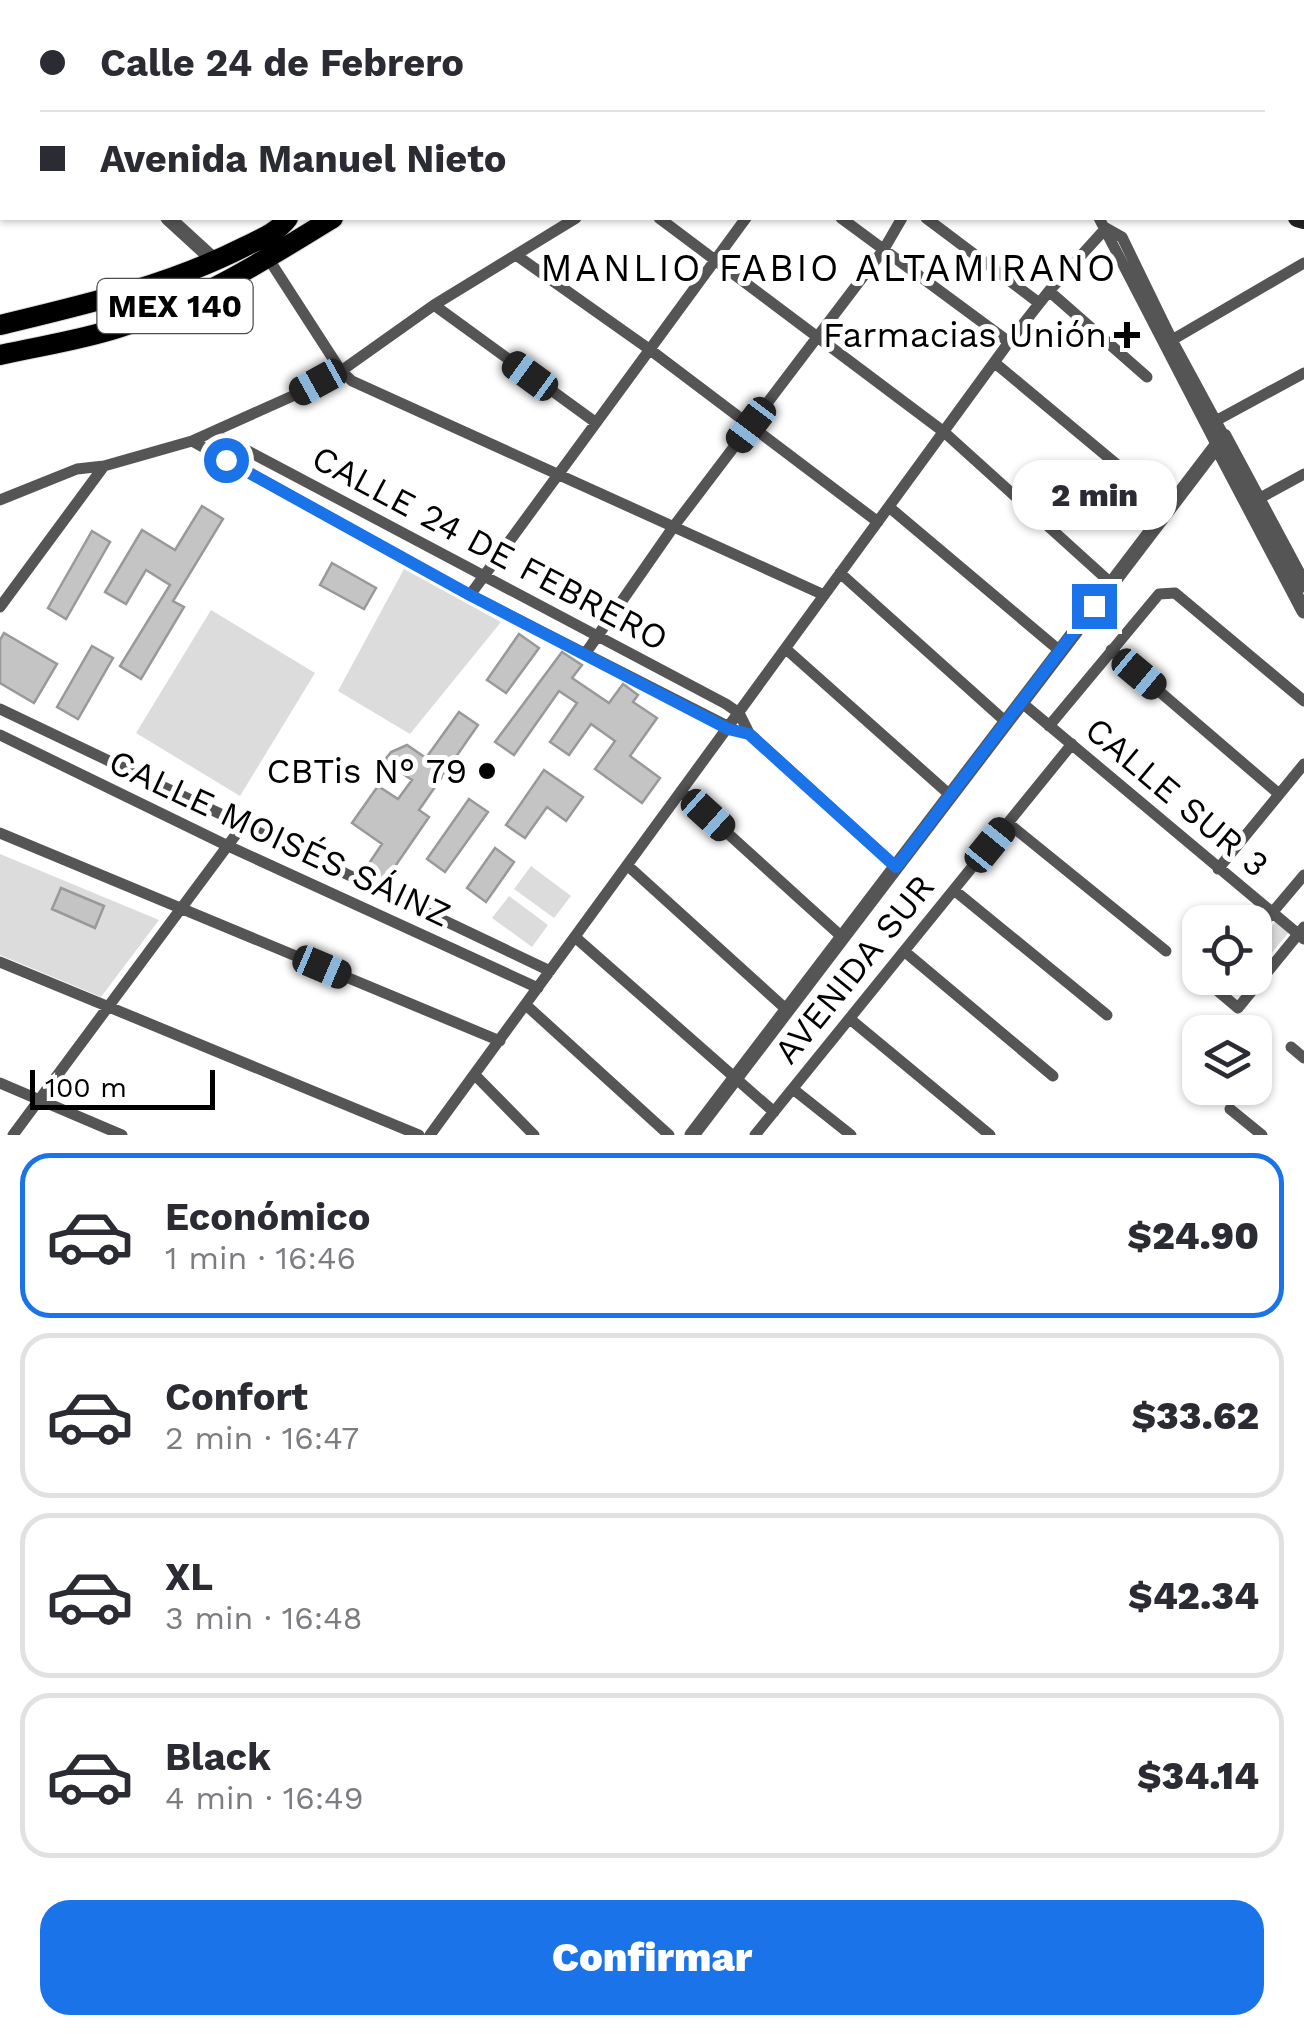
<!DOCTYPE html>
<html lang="es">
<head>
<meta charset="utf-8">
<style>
	:root { --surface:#fff; --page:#f7f7f7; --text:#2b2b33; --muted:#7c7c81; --line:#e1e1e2; --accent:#1a73e8 }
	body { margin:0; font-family:"Work Sans",sans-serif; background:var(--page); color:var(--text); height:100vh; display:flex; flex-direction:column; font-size:38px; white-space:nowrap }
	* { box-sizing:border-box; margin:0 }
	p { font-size:32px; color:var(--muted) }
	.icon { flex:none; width:55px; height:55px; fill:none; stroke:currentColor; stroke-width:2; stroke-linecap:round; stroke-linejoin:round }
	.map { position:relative; height:1135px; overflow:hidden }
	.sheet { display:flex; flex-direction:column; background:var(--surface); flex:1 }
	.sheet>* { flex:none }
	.banner { position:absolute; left:0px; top:0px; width:1305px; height:220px; box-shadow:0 2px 8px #0004; display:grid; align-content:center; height:220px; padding:0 40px; background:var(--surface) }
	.fabs { position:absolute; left:1182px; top:905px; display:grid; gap:20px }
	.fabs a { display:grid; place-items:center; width:90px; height:90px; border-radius:20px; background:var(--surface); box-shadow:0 2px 8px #0004; font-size:50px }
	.scale { position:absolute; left:30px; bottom:25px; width:185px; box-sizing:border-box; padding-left:10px; border:5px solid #000; border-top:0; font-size:28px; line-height:35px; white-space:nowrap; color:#000; -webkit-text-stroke:8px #fff; paint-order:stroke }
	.end { position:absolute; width:45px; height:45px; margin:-22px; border:12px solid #1a73e8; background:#fff; box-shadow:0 0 0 5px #fff }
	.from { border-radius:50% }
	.bubble { position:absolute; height:70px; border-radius:30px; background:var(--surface); box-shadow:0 2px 8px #0004; font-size:32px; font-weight:800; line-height:70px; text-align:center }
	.car { position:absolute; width:30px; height:60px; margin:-30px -15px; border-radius:12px; box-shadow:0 0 8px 2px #0007; background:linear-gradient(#222 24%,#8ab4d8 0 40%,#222 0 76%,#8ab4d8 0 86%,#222 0) }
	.banner b { display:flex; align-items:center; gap:35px; height:95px; font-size:38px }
	.banner b+b { border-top:2px solid var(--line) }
	.banner i { width:25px; height:25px; background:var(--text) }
	ul { padding:18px 0 0; list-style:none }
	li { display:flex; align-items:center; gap:30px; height:165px; margin:0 20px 15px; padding:0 20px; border:5px solid var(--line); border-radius:30px }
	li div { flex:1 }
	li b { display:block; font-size:38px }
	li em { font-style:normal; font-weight:800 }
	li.on { border-color:var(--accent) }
	li>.icon { width:90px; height:90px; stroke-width:1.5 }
	.action { display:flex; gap:20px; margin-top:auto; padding:20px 40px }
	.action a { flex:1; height:115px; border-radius:30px; background:var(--accent); color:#fff; font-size:40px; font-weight:800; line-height:115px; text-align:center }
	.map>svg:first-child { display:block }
</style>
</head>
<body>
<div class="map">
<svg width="1304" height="1135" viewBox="0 0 1304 1135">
	<rect width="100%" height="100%" fill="#fff"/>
	<!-- green -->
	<path fill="#dcdcdc" d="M0,0H551L2,2V50Z
		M404,569L501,622L410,734L338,691Z
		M211,610L315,673L240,796L136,733Z
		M0,854L159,920L101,997L0,955Z
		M531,866L571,896L554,918L514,889Z
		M509,896L548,925L532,947L492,918Z
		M1276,921L1289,932L1255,973V946Z"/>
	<!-- building -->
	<path fill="#c4c4c4" stroke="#999" stroke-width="2.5" d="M202,506L223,519L173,601L184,607L141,679L120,666L170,585L146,570L126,604L105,592L142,530L175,550Z
		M92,531L110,542L66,619L48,608Z
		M332,563L376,588L364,609L320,585Z
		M4,633L57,664L34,703L0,683V640Z
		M519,634L539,648L506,693L487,680Z
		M92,646L113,658L78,719L57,707Z
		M562,652L582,665L572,678L609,703L623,684L638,695L633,702L657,718L630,756L660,778L642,803L595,769L615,741L591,724L569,755L550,742L577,703L559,691L514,755L495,742Z
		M459,712L478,725L419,810L429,817L385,881L366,868L382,844L352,823L378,786L398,799L412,780L384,761L391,752L407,745L426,758Z
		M544,770L583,797L566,821L547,807L525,838L506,825Z
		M469,799L488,812L445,872L427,859Z
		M495,848L514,862L486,902L467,888Z
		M61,888L104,906L95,928L52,909Z"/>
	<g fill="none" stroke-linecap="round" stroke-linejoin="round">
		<!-- primary casing -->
		<g stroke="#dbdbdb" stroke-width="22">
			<path id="primary" d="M620,2L624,0
				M672,2L674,0
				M0,325C83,305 167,286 244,247C260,239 277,233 288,218
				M0,355C40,346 82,340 121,327C198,302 265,260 333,218"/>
		</g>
		<!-- minor -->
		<path stroke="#555" stroke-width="11" d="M1110,0L1117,2
			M993,2L995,0
			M1148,2L1149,0
			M1275,2L1277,0
			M0,202H2
			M659,218L944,432L1112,584
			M841,218L1009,342
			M926,218L1039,303
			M1099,218L1217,446
			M516,255L649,349L878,522
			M268,258L341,371L352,381L824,595
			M1049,291L1147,377
			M434,305L595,422
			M1172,340L1304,263
			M995,363L1169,508
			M1210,424L1304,373
			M214,433L726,704L739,713L749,733L896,867
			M192,441L470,595L735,730
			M0,500L77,469L104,466L192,441L297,394L341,371L434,305L576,218
			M1251,503L1304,474
			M889,507L1060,651
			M840,573L1006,722
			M470,595L746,218
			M0,607L104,466
			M786,649L950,795
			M1111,650L1279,794
			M585,654L674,526L884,249L902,218
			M1021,702L1304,939
			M0,709L550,971
			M1049,726L1159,594L1175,593L1304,701
			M0,735L226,845L538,988
			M681,791L842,937
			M1008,823L1166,951
			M0,833L500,1041
			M627,865L787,1010
			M1218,869L1304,764
			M954,890L1107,1015
			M1255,933L1304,875
			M575,937L774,1112
			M904,951L1053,1076
			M0,962L419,1135
			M1219,978L1212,986L1238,1008L1304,927
			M526,1005L669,1135
			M850,1019L990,1135
			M1291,1047L1304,1058
			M475,1075L534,1135
			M0,1083L122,1135
			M793,1089L851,1135
			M1230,1109L1262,1135
			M13,1135L243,825
			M430,1135L1009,342L1049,291L1106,228L1122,237L1172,340L1224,436
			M755,1135L1072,744"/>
		<!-- tertiary -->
		<path stroke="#555" stroke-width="15" d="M0,61L2,64
			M168,218L215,261
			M1217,446L1304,611
			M692,1135L1224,436L1304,585"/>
		<!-- secondary -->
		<path stroke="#222" stroke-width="18" d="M795,0L803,2
			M852,0L856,2
			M913,0L917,2
			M934,0L937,2
			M649,2L653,0
			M685,2L690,0
			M1302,182L1304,184
			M1297,218L1304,220"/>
		<!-- primary -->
		<use href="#primary" stroke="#000" stroke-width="20"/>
	</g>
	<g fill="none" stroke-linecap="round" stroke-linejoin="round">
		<!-- route -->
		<path stroke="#1a73e8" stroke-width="12" d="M226,460L470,595L728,729L749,734L896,867L1094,606"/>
	</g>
	<!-- markers -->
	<g fill="#000" stroke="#fff" stroke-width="4">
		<path d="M1122 320h10v10h10v10h-10v10h-10v-10h-10v-10h10z"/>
		<circle cx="487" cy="771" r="10"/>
	</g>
	<g text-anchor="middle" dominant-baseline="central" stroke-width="10" stroke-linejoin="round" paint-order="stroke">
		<!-- shield labels -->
		<rect fill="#fff" stroke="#4c4c4c" stroke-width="2.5" x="97.5" y="279" width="155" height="54" rx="8"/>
		<g font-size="32" font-weight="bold" fill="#000">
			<text x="175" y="306">MEX 140</text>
		</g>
		<!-- poi labels -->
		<g font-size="35" fill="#000" stroke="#fff" text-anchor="end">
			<text x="1107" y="335">Farmacias Unión</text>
			<text x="467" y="771">CBTis N° 79</text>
		</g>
		<!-- street labels -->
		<g font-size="35" fill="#000" stroke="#fff">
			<text transform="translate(490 548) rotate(28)">CALLE 24 DE FEBRERO</text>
			<text transform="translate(1177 797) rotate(40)">CALLE SUR 3</text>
			<text transform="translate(280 838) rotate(25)">CALLE MOISÉS SÁINZ</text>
			<text transform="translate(854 969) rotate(-51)">AVENIDA SUR</text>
		</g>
		<!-- neighbourhood labels -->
		<g font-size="38" letter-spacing="2.5" fill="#000" stroke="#fff">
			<text x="829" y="268">MANLIO FABIO ALTAMIRANO</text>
		</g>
	</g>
</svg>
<div class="fabs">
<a><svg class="icon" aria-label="locate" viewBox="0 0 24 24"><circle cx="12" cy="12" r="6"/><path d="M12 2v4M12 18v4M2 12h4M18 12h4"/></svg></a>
<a><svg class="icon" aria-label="layers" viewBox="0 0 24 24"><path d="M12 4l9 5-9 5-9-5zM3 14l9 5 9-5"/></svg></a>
</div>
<div class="scale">100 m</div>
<i class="end from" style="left:226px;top:460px"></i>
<i class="end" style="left:1094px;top:606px"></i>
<div class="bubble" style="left:1012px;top:460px;width:165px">2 min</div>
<i class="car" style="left:530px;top:376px;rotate:306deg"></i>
<i class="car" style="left:318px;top:382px;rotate:241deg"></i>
<i class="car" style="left:751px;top:425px;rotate:217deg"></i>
<i class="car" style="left:1139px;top:674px;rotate:130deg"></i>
<i class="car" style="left:708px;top:815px;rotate:132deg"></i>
<i class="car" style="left:990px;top:845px;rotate:39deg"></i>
<i class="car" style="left:322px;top:967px;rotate:113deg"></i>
<div class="banner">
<b><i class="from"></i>Calle 24 de Febrero</b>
<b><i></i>Avenida Manuel Nieto</b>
</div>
</div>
<section class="sheet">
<ul>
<li class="on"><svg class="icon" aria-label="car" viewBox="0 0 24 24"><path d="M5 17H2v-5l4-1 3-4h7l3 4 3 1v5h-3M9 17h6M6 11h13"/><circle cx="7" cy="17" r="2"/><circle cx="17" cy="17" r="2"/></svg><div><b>Económico</b><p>1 min · 16:46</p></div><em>$24.90</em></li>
<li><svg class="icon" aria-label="car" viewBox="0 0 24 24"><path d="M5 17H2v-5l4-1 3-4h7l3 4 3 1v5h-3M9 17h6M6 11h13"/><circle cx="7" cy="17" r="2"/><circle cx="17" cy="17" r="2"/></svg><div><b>Confort</b><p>2 min · 16:47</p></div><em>$33.62</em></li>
<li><svg class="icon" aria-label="car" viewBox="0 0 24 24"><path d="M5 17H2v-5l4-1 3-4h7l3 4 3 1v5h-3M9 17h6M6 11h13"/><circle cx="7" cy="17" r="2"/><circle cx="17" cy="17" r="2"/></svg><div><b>XL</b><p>3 min · 16:48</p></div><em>$42.34</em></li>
<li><svg class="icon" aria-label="car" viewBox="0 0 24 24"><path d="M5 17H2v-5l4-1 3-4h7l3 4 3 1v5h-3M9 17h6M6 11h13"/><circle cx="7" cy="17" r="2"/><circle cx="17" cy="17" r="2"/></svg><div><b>Black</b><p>4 min · 16:49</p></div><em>$34.14</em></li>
</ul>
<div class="action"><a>Confirmar</a></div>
</section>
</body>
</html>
